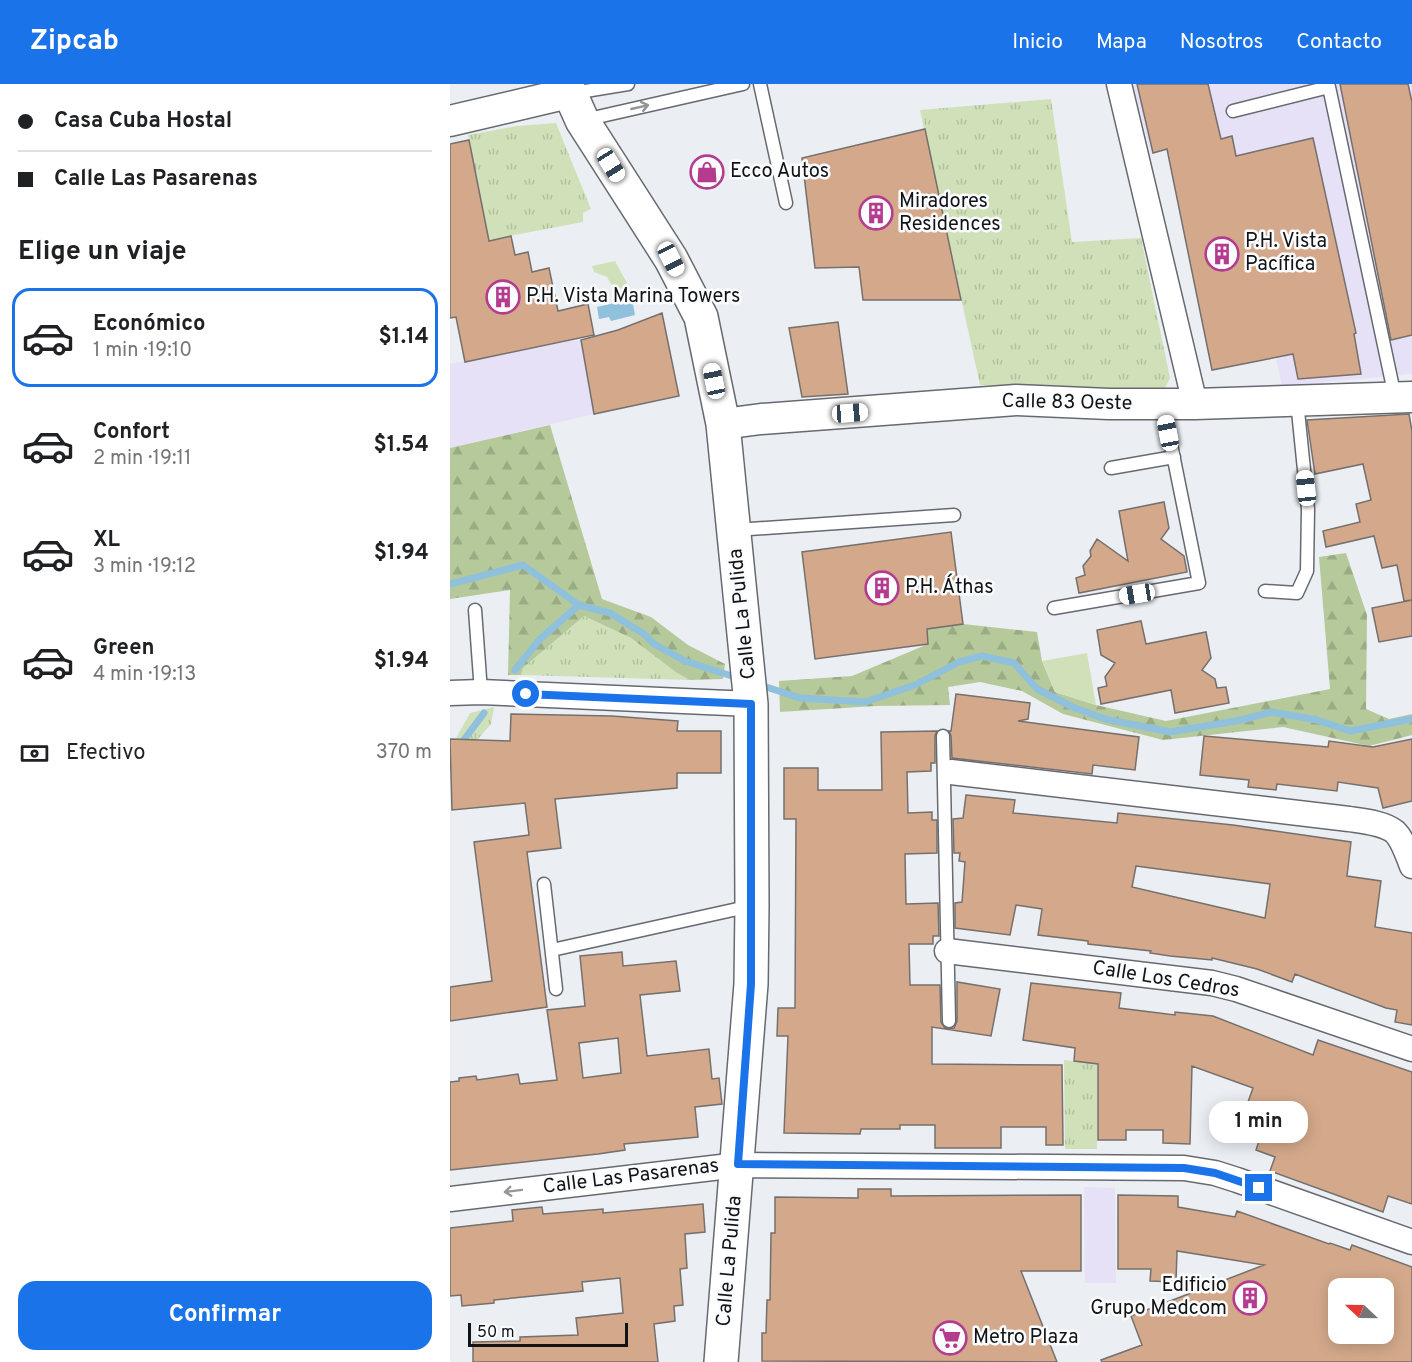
<!DOCTYPE html>
<html lang="es">
<head>
<meta charset="utf-8">
<style>
	:root { --surface:#fff; --page:#f6f6f6; --text:#202124; --muted:#757577; --line:#e0e0e0; --accent:#1a73e8 }
	body { margin:0; font-family:Overpass,sans-serif; background:var(--page); color:var(--text); height:100vh; display:flex; flex-direction:column; font-size:22px; white-space:nowrap }
	* { box-sizing:border-box; margin:0 }
	p { font-size:20px; color:var(--muted) }
	.icon { flex:none; width:33px; height:33px; fill:none; stroke:currentColor; stroke-width:2; stroke-linecap:round; stroke-linejoin:round }
	.map { position:relative; flex:1; overflow:hidden }
	.drawer { display:flex; flex-direction:column; background:var(--surface); width:450px }
	.drawer>* { flex:none }
	.hud { display:grid; align-content:center; height:132px; padding:0 18px; background:var(--surface) }
	.needle { width:39px; rotate:292deg }
	.buttons { position:absolute; left:878px; top:1194px; display:grid; gap:12px }
	.buttons a { display:grid; place-items:center; width:66px; height:66px; border-radius:12px; background:var(--surface); box-shadow:0 3px 15px #0003; font-size:30px }
	.scale { position:absolute; left:18px; bottom:15px; width:160px; box-sizing:border-box; padding-left:6px; border:3px solid #121315; border-top:0; font-size:16px; line-height:21px; white-space:nowrap; color:#121315; -webkit-text-stroke:4px #fafcfe; paint-order:stroke }
	.end { position:absolute; width:27px; height:27px; margin:-14px; border:8px solid #1a73e8; background:#fff; box-shadow:0 0 0 3px #fff }
	.from { border-radius:50% }
	.bubble { position:absolute; height:42px; border-radius:18px; background:var(--surface); box-shadow:0 3px 15px #0003; font-size:20px; font-weight:700; line-height:42px; text-align:center }
	.car { position:absolute; width:18px; height:36px; margin:-18px -9px; border-radius:8px; box-shadow:0 0 4px 2px #0007; background:linear-gradient(#fff 24%,#345 0 40%,#fff 0 76%,#345 0 86%,#fff 0) }
	.hud b { display:flex; align-items:center; gap:21px; height:57px; font-size:22px }
	.hud b+b { border-top:2px solid var(--line) }
	.hud i { width:15px; height:15px; background:var(--text) }
	ul { padding:0; list-style:none }
	li { display:flex; align-items:center; gap:18px; height:99px; margin:0 12px 9px; padding:0 6px; border:3px solid transparent; border-radius:18px }
	li div { flex:1 }
	li b { display:block; font-size:22px }
	li em { font-style:normal; font-weight:700 }
	li.active { border-color:var(--accent) }
	li>.icon { width:54px; height:54px; stroke-width:1.5 }
	h2 { padding:0 18px; font-size:27px; line-height:72px }
	.pay { display:flex; align-items:center; gap:15px; height:66px; padding:0 18px; font-size:22px }
	.pay p { margin-inline-start:auto }
	.action { display:flex; gap:12px; margin-top:auto; padding:12px 18px }
	.action a { flex:1; height:69px; border-radius:18px; background:var(--accent); color:#fff; font-size:24px; font-weight:700; line-height:69px; text-align:center }
	header { display:flex; align-items:center; gap:36px; box-sizing:border-box; height:84px; padding:0 30px; background:var(--accent); color:#fff }
	header strong { font-size:28px }
	nav { display:flex; gap:33px; margin-inline-start:auto; font-size:21px }
	main { display:flex; flex:1; min-height:0 }
	.map>svg:first-child { display:block }
</style>
</head>
<body>
<header>
<strong>Zipcab</strong>
<nav><a>Inicio</a><a>Mapa</a><a>Nosotros</a><a>Contacto</a></nav>
</header>
<main>
<section class="drawer">
<div class="hud">
<b><i class="from"></i>Casa Cuba Hostal</b>
<b><i></i>Calle Las Pasarenas</b>
</div>
<h2>Elige un viaje</h2>
<ul>
<li class="active"><svg class="icon" aria-label="car" viewBox="0 0 24 24"><path d="M5 17H2v-5l4-1 3-4h7l3 4 3 1v5h-3M9 17h6M6 11h13"/><circle cx="7" cy="17" r="2"/><circle cx="17" cy="17" r="2"/></svg><div><b>Económico</b><p>1 min · 19:10</p></div><em>$1.14</em></li>
<li><svg class="icon" aria-label="car" viewBox="0 0 24 24"><path d="M5 17H2v-5l4-1 3-4h7l3 4 3 1v5h-3M9 17h6M6 11h13"/><circle cx="7" cy="17" r="2"/><circle cx="17" cy="17" r="2"/></svg><div><b>Confort</b><p>2 min · 19:11</p></div><em>$1.54</em></li>
<li><svg class="icon" aria-label="car" viewBox="0 0 24 24"><path d="M5 17H2v-5l4-1 3-4h7l3 4 3 1v5h-3M9 17h6M6 11h13"/><circle cx="7" cy="17" r="2"/><circle cx="17" cy="17" r="2"/></svg><div><b>XL</b><p>3 min · 19:12</p></div><em>$1.94</em></li>
<li><svg class="icon" aria-label="car" viewBox="0 0 24 24"><path d="M5 17H2v-5l4-1 3-4h7l3 4 3 1v5h-3M9 17h6M6 11h13"/><circle cx="7" cy="17" r="2"/><circle cx="17" cy="17" r="2"/></svg><div><b>Green</b><p>4 min · 19:13</p></div><em>$1.94</em></li>
</ul>
<div class="pay"><svg class="icon" aria-label="cash" viewBox="0 0 24 24"><path d="M3 7h18v10H3z"/><circle cx="12" cy="12" r="2"/></svg>Efectivo<p>370 m</p></div>
<div class="action"><a>Confirmar</a></div>
</section>
<div class="map">
<svg width="962" height="1278" viewBox="0 0 962 1278">
	<defs>
		<pattern id="grass-tufts" width="24" height="20" patternUnits="userSpaceOnUse" patternTransform="scale(1.5)"><rect width="24" height="20" fill="#d0e1b9"/><path d="M3 7l-1-3M5 7V3M7 7l1-3M15 17l-1-3M17 17v-4M19 17l1-3" fill="none" stroke="#b2c09e"/></pattern>
		<pattern id="forest-firs" width="22" height="20" patternUnits="userSpaceOnUse" patternTransform="scale(1.5)"><rect width="22" height="20" fill="#b6c99b"/><path d="M5 1l3.5 6h-7zM16 11l3.5 6h-7z" fill="#9bac85"/></pattern>
	</defs>
	<rect width="100%" height="100%" fill="#ebeff4"/>
	<!-- industrial -->
	<path fill="#e6e1f7" d="M683,0H962V290L832,302L781,53L701,70Z
		M131,256L144,330L0,364V280L114,257Z
		M634,1103L665,1104L666,1199H635Z"/>
	<!-- grass -->
	<path fill="url(#grass-tufts)" d="M601,15L622,158L691,154L720,294L715,304L699,308L672,309L530,301L470,26Z
		M106,39L141,125L133,129V138L39,156L18,51L67,42Z
		M134,532L181,554L227,589L240,596L71,591L73,584Z
		M44,623L41,640L9,677L0,678V665L20,629Z
		M614,976L647,980V1065H615Z"/>
	<!-- forest -->
	<path fill="url(#forest-firs)" d="M100,341L152,515L201,533L238,561L275,580L273,595L240,596L227,589L181,554L134,532L73,584L71,591H58L60,506L0,515V364Z
		M896,469L917,531L916,625L939,635L962,630V651L919,662L833,643L713,656L613,630L572,607L530,598L498,603L500,621L426,622L330,628L329,597L402,592L478,560L477,545L513,540L587,548L592,577L605,608L646,621L716,637L880,605L869,473Z"/>
	<!-- green -->
	<path fill="#d0e1b9" d="M165,177L177,199L170,205L161,200L157,193L144,188L142,182Z
		M637,569L646,621L605,608L592,577Z"/>
	<!-- water -->
	<path fill="#8fc0dc" d="M182,215L185,231L161,237L159,233L149,235L147,223Z"/>
	<g fill="none" stroke-linecap="round" stroke-linejoin="round">
		<!-- stream -->
		<path stroke="#8fc0dc" stroke-width="7" d="M0,500L73,481L129,521L160,529L194,550L204,560L235,577L288,594
			M65,586L90,555L129,521
			M307,600L350,614L415,618L465,601L509,578L532,572L564,579L587,605L625,624L655,635L720,648L791,636L822,628L867,636L900,647L962,635
			M0,672H2L34,629"/>
	</g>
	<!-- building -->
	<path fill="#d4a98b" stroke="#75706d" stroke-width="1.5" fill-rule="evenodd" d="M687,0H758L771,55L782,52L786,72L863,54L906,249L904,250L911,290L848,295L843,270L762,286L717,65L703,69Z
		M890,0H958L962,18V251L941,256Z
		M475,45L511,216H413L409,183L365,184L352,74Z
		M19,56L39,157L61,152L65,171L78,168L82,188L99,184L108,227L138,220L144,251L15,278L6,233L0,234V60Z
		M212,229L229,312L144,330L131,256L168,246Z
		M388,238L398,310L352,313L339,244Z
		M959,330L962,347V516L954,517L947,481L932,484L924,452L876,463L873,447L910,438L906,420L921,416L913,380L865,390L857,336Z
		M714,418L719,444L711,455L734,472L737,488L629,509L626,494L635,491L633,482L641,472L640,467L647,455L678,477L669,427Z
		M501,448L513,540L477,545L478,560L365,575L352,468Z
		M962,516V552L929,558L922,524Z
		M691,537L696,560L756,548L761,574L752,586L765,595L767,604L776,603L779,619L725,629L721,606L651,620L648,604L657,602L655,593L665,579L651,571L647,546Z
		M506,610L580,619L578,635L568,637L689,653L685,686L643,681L642,690L502,674L501,652L499,647H501Z
		M61,630L162,632L228,637L227,647H271V689H227V704L105,715L111,764L77,768L97,923L0,937V903L42,897L24,758L79,751L75,719L2,726L0,655L60,657Z
		M487,647L485,652V679H481V687L457,688L458,729L482,728V736H487V769L455,770L456,820L488,819L489,852H483V860H459L460,901H490L491,938L495,944L499,945L504,944L507,937V898L550,905L541,952L482,943V980L612,981L613,1061H596V1043H551V1064H485V1041H450V1045H411L410,1050L334,1049L338,952H327L328,924H345L346,735H334V684H368V706H432L431,648Z
		M754,652L878,663L879,657L923,663L962,655V717L933,724L928,704L888,698L887,707L827,700L826,706L798,703L799,696L750,691Z
		M516,711L565,716L563,729L667,739L668,729L783,741L901,758L897,792L931,797L925,843L962,849V941L945,938L947,926L936,924L845,890L842,898L807,885L762,874V876L720,872L700,869L701,867L638,860V857L588,851L592,825L566,821L560,851L505,844V819L512,818L515,778L509,777L510,769H504L503,735L513,734ZM686,782L820,800L815,834L682,803Z
		M172,868L173,882L226,877L230,907L190,911L197,972L259,965L262,995L269,994L272,1020L245,1023L248,1053L174,1060L175,1066L148,1070L0,1086V998L9,997V994L26,992L27,996L68,990L70,1000L107,996L97,926L135,922L130,872ZM168,954L171,989L133,994L129,959Z
		M581,899L671,909L669,924L725,931V928L763,932L863,971L868,956L962,988V1120L938,1112L933,1128L820,1087L825,1073L806,1066L809,1057L787,1049L803,1004L742,982L740,1060L713,1059V1046H676V1056H648V980L624,977L625,964L573,956Z
		M408,1105H441V1112L631,1111V1187H571L607,1278L312,1277V1249H316L317,1216H320L321,1149H325V1113L408,1114Z
		M668,1111L728,1112V1123L785,1133L787,1127L879,1160L880,1159L900,1166L902,1161L962,1183V1278H652L651,1276L692,1261L681,1232L814,1181L727,1167L726,1198L700,1197L701,1185H668ZM888,1204H933V1250H888Z
		M253,1120L255,1148L235,1150L237,1184L230,1185L233,1221L224,1222L225,1237L204,1240L208,1278H23V1258L70,1257V1253L128,1251L126,1234L173,1229L170,1194L132,1198L133,1207L44,1216V1219L12,1222L11,1211L0,1212V1144L63,1137L62,1126L92,1123L93,1130L153,1125V1129Z"/>
	<g fill="none" stroke-linecap="round" stroke-linejoin="round">
		<!-- service casing -->
		<g stroke="#666a6f" stroke-width="15">
			<path id="service" d="M310,0L336,119
				M123,9L178,0
				M783,27L879,3L945,313
				M134,36L293,0
				M661,384L724,373
				M286,446L504,431
				M815,507L847,509L857,487L858,425L847,317
				M604,524L749,499L713,321
				M25,526L31,608
				M493,652L499,937
				M94,800L106,905
				M102,866L301,822"/>
		</g>
		<!-- minor casing -->
		<g stroke="#666a6f" stroke-width="27">
			<path id="minor" d="M669,0L745,320
				M0,609L31,608L301,620
				M501,688L899,735C913,737 934,739 945,748C953,756 958,772 962,782
				M497,867L762,899L786,905L962,965
				M0,1115L288,1081L734,1084L765,1089L787,1096L962,1158"/>
		</g>
		<!-- tertiary casing -->
		<g stroke="#666a6f" stroke-width="33">
			<path id="tertiary" d="M0,37L119,9
				M273,340L311,335L566,316L659,320H745L962,313"/>
		</g>
		<!-- secondary casing -->
		<g stroke="#666a6f" stroke-width="36">
			<path id="secondary" d="M116,0L132,36L221,175L251,233L273,340L301,620L302,822L301,900L271,1278"/>
		</g>
		<!-- service -->
		<use href="#service" stroke="#fff" stroke-width="12"/>
		<!-- minor -->
		<use href="#minor" stroke="#fff" stroke-width="24"/>
		<!-- tertiary -->
		<use href="#tertiary" stroke="#fff" stroke-width="30"/>
		<!-- secondary -->
		<use href="#secondary" stroke="#fff" stroke-width="33"/>
	</g>
	<!-- one-way arrows -->
	<defs><path id="oneway-shaft" d="M-6 0H5M1.5-3L5.5 0L1.5 3" fill="none" stroke-width="1.6" stroke-linecap="round" stroke-linejoin="round" transform="scale(1.5)"/></defs>
	<g stroke="#949596">
		<use href="#oneway-shaft" transform="translate(190 23) rotate(-13)"/>
		<use href="#oneway-shaft" transform="translate(63 1107) rotate(173)"/>
	</g>
	<g fill="none" stroke-linecap="round" stroke-linejoin="round">
		<!-- route -->
		<path stroke="#1a73e8" stroke-width="8" d="M76,610L301,620V900L288,1080L734,1084L765,1089L809,1104"/>
	</g>
	<!-- icons -->
	<defs>
		<g id="shop-ring" transform="scale(1.725)"><circle r="9.5" fill="#fafcfe" stroke="#b53b8e" stroke-width="1.5"/><path d="M-5-2.5h2.3a2.7 3.5 0 0 1 5.4 0H5L5.5 6h-11ZM-1.5-2.5h3a1.5 2.3 0 0 0-3 0Z" fill="#b53b8e"/></g>
		<g id="building-ring" transform="scale(1.725)"><circle r="9.5" fill="#fafcfe" stroke="#b53b8e" stroke-width="1.5"/><path d="M-4-6H4V6H1V3H-1V6H-4ZM-2.5-4.3h1.7v1.8h-1.7ZM.8-4.3h1.7v1.8H.8ZM-2.5-1h1.7V.8h-1.7ZM.8-1h1.7V.8H.8Z" fill="#b53b8e"/></g>
		<g id="supermarket-ring" transform="scale(1.725)"><circle r="9.5" fill="#fafcfe" stroke="#b53b8e" stroke-width="1.5"/><path d="M-6-5.5h2.5l.6 2H6L4.5 2H-2.5L-4.4-4H-6ZM-1.5 3.2a1.3 1.3 0 1 0 .1 0ZM3 3.2a1.3 1.3 0 1 0 .1 0Z" fill="#b53b8e"/></g>
	</defs>
	<g fill-rule="evenodd">
		<use href="#shop-ring" x="257" y="88"/>
		<use href="#building-ring" x="426" y="129"/>
		<use href="#building-ring" x="772" y="170"/>
		<use href="#building-ring" x="53" y="213"/>
		<use href="#building-ring" x="432" y="504"/>
		<use href="#building-ring" x="800" y="1214"/>
		<use href="#supermarket-ring" x="500" y="1254"/>
	</g>
	<g text-anchor="middle" dominant-baseline="central" stroke-width="5" stroke-linejoin="round" paint-order="stroke">
		<!-- poi labels -->
		<g font-size="20" fill="#121315" stroke="#fafcfe" text-anchor="start">
			<text x="280" y="88">Ecco Autos</text>
			<text x="449" y="118">Miradores<tspan x="449" dy="23">Residences</tspan></text>
			<text x="795" y="158">P.H. Vista<tspan x="795" dy="23">Pacífica</tspan></text>
			<text x="76" y="213">P.H. Vista Marina Towers</text>
			<text x="455" y="504">P.H. Áthas</text>
			<text x="777" y="1202" text-anchor="end">Edificio<tspan x="777" dy="23">Grupo Medcom</tspan></text>
			<text x="523" y="1254">Metro Plaza</text>
		</g>
		<!-- street labels -->
		<g font-size="20" fill="#121315" stroke="#fafcfe">
			<text transform="translate(617 319) rotate(1)">Calle 83 Oeste</text>
			<text transform="translate(293 530) rotate(-96)">Calle La Pulida</text>
			<text transform="translate(716 896) rotate(9)">Calle Los Cedros</text>
			<text transform="translate(181 1093) rotate(-7)">Calle Las Pasarenas</text>
			<text transform="translate(280 1177) rotate(-85)">Calle La Pulida</text>
		</g>
	</g>
</svg>
<div class="buttons">
<a><svg class="needle" viewBox="-14 -14 28 28"><path d="M0-13l5 13h-10z" fill="#e53935"/><path d="M0 13l5-13h-10z" fill="#757577"/></svg></a>
</div>
<div class="scale">50 m</div>
<i class="end from" style="left:76px;top:610px"></i>
<i class="end" style="left:809px;top:1104px"></i>
<div class="bubble" style="left:759px;top:1017px;width:99px">1 min</div>
<i class="car" style="left:161px;top:81px;rotate:148deg"></i>
<i class="car" style="left:221px;top:175px;rotate:153deg"></i>
<i class="car" style="left:264px;top:297px;rotate:348deg"></i>
<i class="car" style="left:400px;top:329px;rotate:86deg"></i>
<i class="car" style="left:718px;top:349px;rotate:349deg"></i>
<i class="car" style="left:856px;top:404px;rotate:354deg"></i>
<i class="car" style="left:687px;top:510px;rotate:261deg"></i>
</div>
</main>
</body>
</html>
